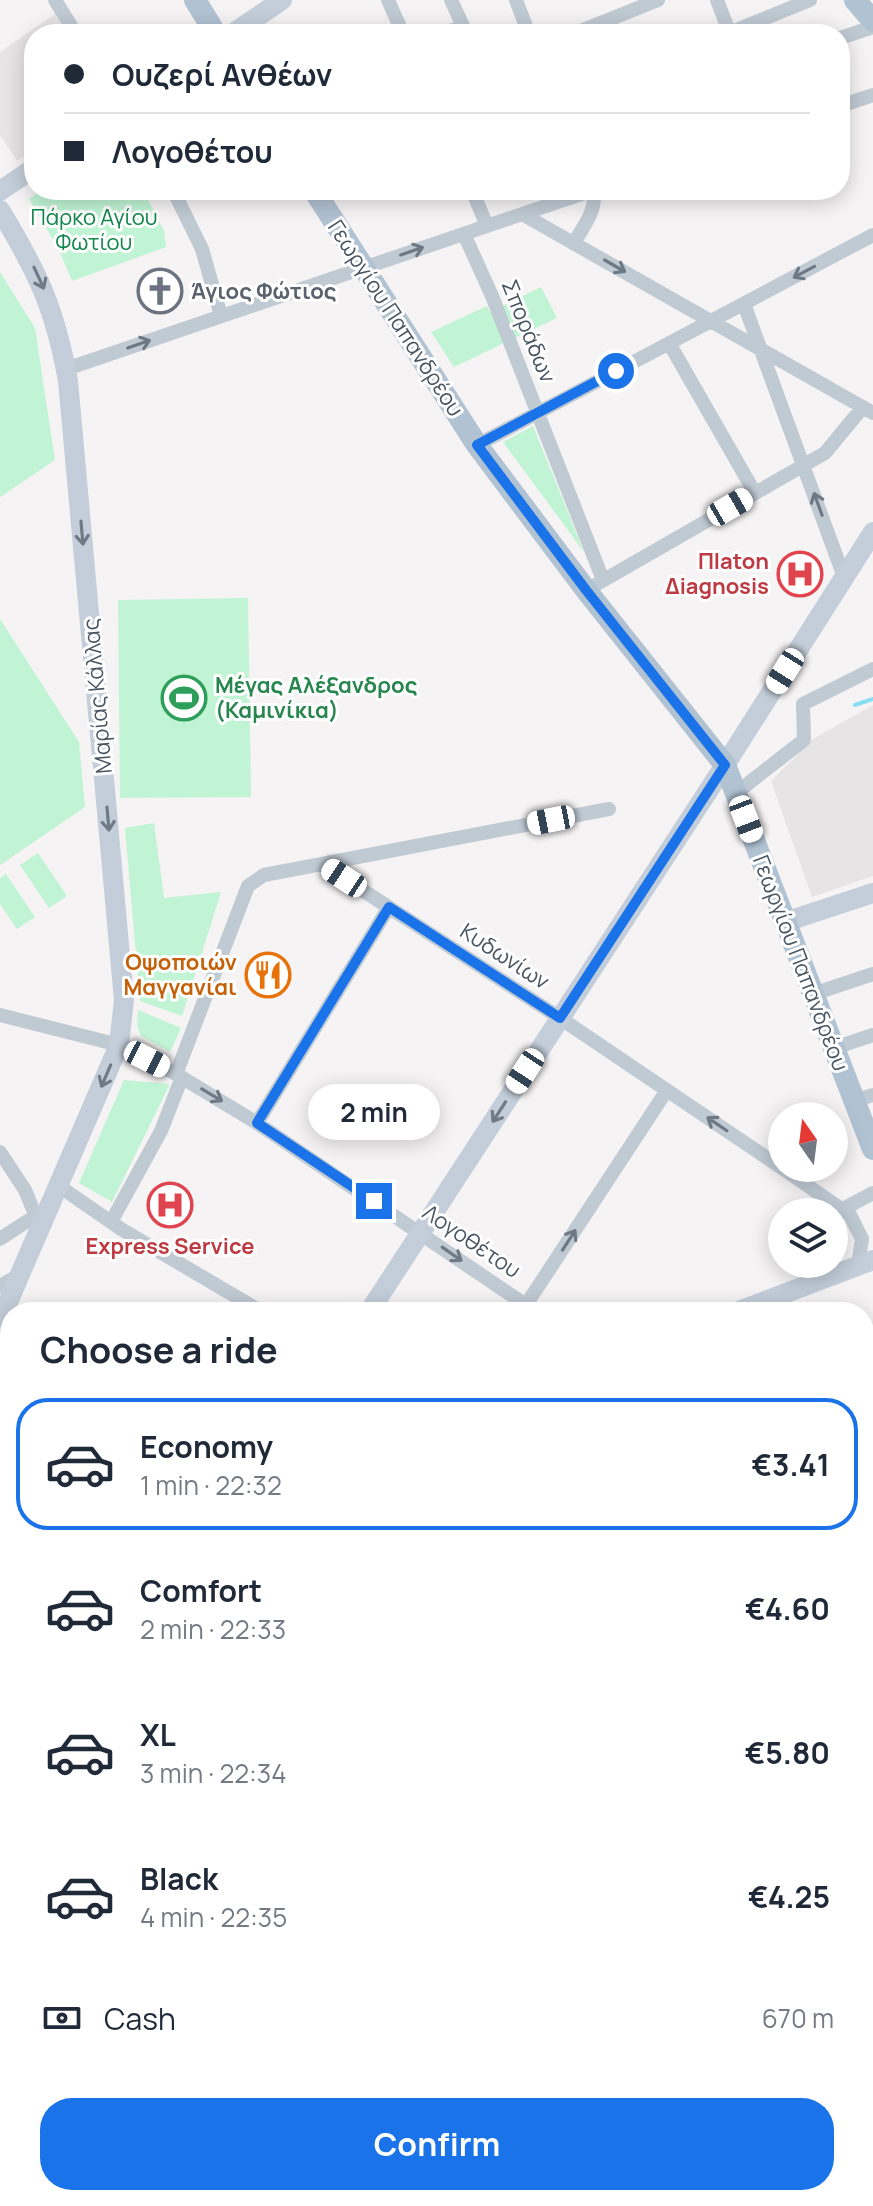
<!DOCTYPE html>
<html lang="en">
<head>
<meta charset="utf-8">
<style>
	:root { --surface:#fff; --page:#f2f2f3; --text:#1f2937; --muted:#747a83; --line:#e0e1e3; --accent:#1a73e8 }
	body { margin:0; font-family:Manrope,sans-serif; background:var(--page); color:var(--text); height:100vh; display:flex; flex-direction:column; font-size:30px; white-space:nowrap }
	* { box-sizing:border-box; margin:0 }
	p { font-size:26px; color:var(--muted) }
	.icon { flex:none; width:44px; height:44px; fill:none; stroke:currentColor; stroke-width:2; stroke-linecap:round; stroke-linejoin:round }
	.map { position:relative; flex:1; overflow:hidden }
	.details { position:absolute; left:0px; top:1302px; width:874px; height:904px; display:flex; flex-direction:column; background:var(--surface); border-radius:32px 32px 0 0; box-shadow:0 4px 20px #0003 }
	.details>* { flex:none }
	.hud { position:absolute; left:24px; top:24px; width:826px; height:176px; border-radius:32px; box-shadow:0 4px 20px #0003; display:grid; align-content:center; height:176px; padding:0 40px; background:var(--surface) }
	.needle { width:52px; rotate:346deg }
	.fabs { position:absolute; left:768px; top:1102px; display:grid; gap:16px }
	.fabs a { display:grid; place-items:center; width:80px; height:80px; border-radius:50%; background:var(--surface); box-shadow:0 4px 20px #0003; font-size:40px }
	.end { position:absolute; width:36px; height:36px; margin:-18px; border:10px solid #1a73e8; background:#fff; box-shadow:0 0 0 4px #fff }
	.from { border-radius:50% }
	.bubble { position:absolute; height:56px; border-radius:28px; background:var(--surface); box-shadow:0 4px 20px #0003; font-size:26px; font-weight:700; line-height:56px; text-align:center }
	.car { position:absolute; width:24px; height:48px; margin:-24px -12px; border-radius:10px; box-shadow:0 0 6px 2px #0007; background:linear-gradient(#fff 24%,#345 0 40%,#fff 0 76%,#345 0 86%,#fff 0) }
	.hud b { display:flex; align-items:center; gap:28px; height:76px; font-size:30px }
	.hud b+b { border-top:2px solid var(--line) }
	.hud i { width:20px; height:20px; background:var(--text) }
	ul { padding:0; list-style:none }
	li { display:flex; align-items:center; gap:24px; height:132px; margin:0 16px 12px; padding:0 24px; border:4px solid transparent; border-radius:32px }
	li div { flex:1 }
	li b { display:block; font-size:30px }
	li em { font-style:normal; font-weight:700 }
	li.selected { border-color:var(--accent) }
	li>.icon { width:72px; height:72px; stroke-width:1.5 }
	h2 { padding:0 40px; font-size:36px; line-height:96px }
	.pay { display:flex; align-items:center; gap:20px; height:88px; padding:0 40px; font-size:30px }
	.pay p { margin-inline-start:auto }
	.button { display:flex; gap:16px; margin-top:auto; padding:16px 40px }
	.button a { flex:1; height:92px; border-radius:32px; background:var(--accent); color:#fff; font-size:32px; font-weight:700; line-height:92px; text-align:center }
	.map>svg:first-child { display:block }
</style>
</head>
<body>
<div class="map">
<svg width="873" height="2206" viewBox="0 0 873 2206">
	<rect width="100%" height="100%" fill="#f5f3f3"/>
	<!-- education -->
	<path fill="#e6e4e5" d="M55,14L67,34H34V149L17,161L0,135V52Z
		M873,705V876L812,897L771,781L813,739Z"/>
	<!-- green -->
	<path fill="#c0f4d4" d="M42,190H143L164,231L166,247L72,281L59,250L29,199Z
		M0,272L35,328L55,460L0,497Z
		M541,287L557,318L454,367L431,332L487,306L490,312Z
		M533,426L584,552L503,442Z
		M248,598L251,797L120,798L118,600Z
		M0,619L79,742L85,807L0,865Z
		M154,823L164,898L221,892L182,1016L140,1001L125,828Z
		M38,853L67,896L49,908L20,865Z
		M6,874L35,917L17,929L0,904V878Z
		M138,1010L181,1028L170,1052L141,1036L137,1025Z
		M124,1080L170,1084L112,1202L79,1183Z
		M0,1361L10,1363V1441L0,1458Z"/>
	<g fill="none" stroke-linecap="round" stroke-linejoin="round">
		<!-- stream -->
		<path stroke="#8adef3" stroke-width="4" d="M855,705L873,699"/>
		<!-- street -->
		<path stroke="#c0cad3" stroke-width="14" d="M55,0L76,34
			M388,0L403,34
			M451,0L463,26
			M516,0L529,34
			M717,0L730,34
			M729,33L810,0
			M443,34L463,26L466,34
			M573,34L658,0
			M840,38L873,27
			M840,106L873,95
			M173,190L202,249L221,316
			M472,190L487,226
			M522,214L873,413
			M464,234L492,296L603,580
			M574,243C583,227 598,209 593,190
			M744,304L844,577
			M669,343L755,493
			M66,369L593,190
			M477,445L873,235
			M597,584L825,453L863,407
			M736,793L804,740L803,704L873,669
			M322,864L560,1018L782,1168
			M813,994L873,974
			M0,1015L119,1045L176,1074L257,1123L536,1312
			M834,1048L873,1035
			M176,1074L248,886L264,875L609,809
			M854,1101L873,1095
			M257,1123L389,907
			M0,1152L25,1190L41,1229
			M782,1168L850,1215L862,1239L858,1266
			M59,1186L121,1229L262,1312
			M843,1209L873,1193
			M111,1222L161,1131L182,1077
			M0,1239L35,1216
			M0,1286L21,1274
			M526,1305L667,1090
			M0,1352L10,1353
			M864,1445L873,1431
			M0,1534L10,1541
			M864,1623L873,1628
			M864,1745L873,1731
			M0,1763L10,1770
			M864,1981L873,1967
			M0,2149L10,2133
			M0,2159L10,2165
			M59,2196L75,2206
			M451,2196L464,2206
			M234,2206L240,2196
			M371,2206L377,2196
			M567,2206L573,2196
			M718,2206L725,2196
			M869,2206L873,2200"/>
		<!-- secondary -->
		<path stroke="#c3ceda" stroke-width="20" d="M232,34L282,0
			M0,191L34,168
			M0,210C38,273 55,308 68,381L124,1000L119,1045L5,1309L3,1323L10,1342
			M785,922L873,893
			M369,1312L725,765L873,532
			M736,1312L873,1260
			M0,1896L10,1880
			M864,1905L873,1911
			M658,2196L673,2206
			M692,2196L708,2206
			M100,2206L107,2196"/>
		<!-- primary -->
		<path stroke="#b1c2d3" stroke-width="22" d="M195,0L216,34
			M855,0L873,21
			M314,190L477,445L586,590L725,765L873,1149"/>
	</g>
	<!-- one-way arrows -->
	<defs><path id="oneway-shaft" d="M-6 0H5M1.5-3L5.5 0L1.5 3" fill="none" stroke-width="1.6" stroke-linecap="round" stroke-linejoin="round" transform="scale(2)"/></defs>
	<g stroke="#6d7984">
		<use href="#oneway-shaft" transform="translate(412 251) rotate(-19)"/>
		<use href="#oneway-shaft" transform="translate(615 266) rotate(30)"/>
		<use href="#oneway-shaft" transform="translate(804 272) rotate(152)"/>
		<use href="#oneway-shaft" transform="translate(139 344) rotate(-19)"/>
		<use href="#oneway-shaft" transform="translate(818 504) rotate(-110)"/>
		<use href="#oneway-shaft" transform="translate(212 1095) rotate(31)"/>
		<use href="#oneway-shaft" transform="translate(717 1124) rotate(-146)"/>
		<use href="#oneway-shaft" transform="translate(569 1240) rotate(-57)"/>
		<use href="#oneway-shaft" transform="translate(452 1254) rotate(35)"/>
	</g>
	<g stroke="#6e7a86">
		<use href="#oneway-shaft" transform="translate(39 278) rotate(65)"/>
		<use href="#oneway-shaft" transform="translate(82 533) rotate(85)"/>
		<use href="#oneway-shaft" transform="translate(108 819) rotate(85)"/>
		<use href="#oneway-shaft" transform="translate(106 1076) rotate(113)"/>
		<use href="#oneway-shaft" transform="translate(499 1112) rotate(123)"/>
	</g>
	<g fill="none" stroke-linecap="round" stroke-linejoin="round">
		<!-- route -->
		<path stroke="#1a73e8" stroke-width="10" d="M374,1201L257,1123L389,907L560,1018L725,765L586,590L477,445L616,371"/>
	</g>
	<!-- icons -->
	<defs>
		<g id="church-ring" transform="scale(2.3)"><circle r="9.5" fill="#fff" stroke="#6b7280" stroke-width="1.5"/><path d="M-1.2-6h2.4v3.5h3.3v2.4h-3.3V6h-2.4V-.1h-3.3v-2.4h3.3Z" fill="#6b7280"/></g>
		<g id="hospital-ring" transform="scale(2.3)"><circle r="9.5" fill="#fff" stroke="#e0444e" stroke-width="1.5"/><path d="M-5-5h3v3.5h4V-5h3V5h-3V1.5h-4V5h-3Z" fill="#e0444e"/></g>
		<g id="stadium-ring" transform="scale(2.3)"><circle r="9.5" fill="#fff" stroke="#2e9e5b" stroke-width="1.5"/><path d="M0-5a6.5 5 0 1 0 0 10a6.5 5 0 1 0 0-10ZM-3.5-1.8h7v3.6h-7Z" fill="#2e9e5b"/></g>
		<g id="restaurant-ring" transform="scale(2.3)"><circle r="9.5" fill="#fff" stroke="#e8710a" stroke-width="1.5"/><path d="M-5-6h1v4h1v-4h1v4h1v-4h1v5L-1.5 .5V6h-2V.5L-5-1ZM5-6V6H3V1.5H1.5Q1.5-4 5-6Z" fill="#e8710a"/></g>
	</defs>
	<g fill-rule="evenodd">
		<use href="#church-ring" x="160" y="291"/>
		<use href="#hospital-ring" x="800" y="574"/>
		<use href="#stadium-ring" x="184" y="698"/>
		<use href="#restaurant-ring" x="268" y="975"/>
		<use href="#hospital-ring" x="170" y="1205"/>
	</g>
	<g text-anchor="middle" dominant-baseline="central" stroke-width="6" stroke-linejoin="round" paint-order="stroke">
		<!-- park labels -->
		<g font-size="22" fill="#11864b" stroke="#fff">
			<text x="94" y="217">Πάρκο Αγίου<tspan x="94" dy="25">Φωτίου</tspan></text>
		</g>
		<!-- worship labels -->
		<g font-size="22" font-weight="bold" fill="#5b616d" stroke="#fff" text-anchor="start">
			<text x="191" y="291">Άγιος Φώτιος</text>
		</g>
		<!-- street labels -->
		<g font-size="22" fill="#495662" stroke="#fff">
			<text transform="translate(396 318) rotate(57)">Γεωργίου Παπανδρέου</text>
			<text transform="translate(529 331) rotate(68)">Σποράδων</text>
			<text transform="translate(97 696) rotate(-95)">Μαρίας Κάλλας</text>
			<text transform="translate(505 956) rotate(33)">Κυδωνίων</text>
			<text transform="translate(801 963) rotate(69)">Γεωργίου Παπανδρέου</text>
			<text transform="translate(472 1241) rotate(34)">Λογοθέτου</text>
		</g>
		<!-- health labels -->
		<g font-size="22" font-weight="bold" fill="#be3a42" stroke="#fff" text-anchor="end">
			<text x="769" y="561">Πlaton<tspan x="769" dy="25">Δiagnosis</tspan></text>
			<text x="170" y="1246" text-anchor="middle">Express Service</text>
		</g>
		<!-- leisure labels -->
		<g font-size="22" font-weight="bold" fill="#27864d" stroke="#fff" text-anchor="start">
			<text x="215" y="685">Μέγας Αλέξανδρος<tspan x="215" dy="25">(Καμινίκια)</tspan></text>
		</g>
		<!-- food labels -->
		<g font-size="22" font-weight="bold" fill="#c56008" stroke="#fff" text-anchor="end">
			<text x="237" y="962">Οψοποιών<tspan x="237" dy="25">Μαγγανίαι</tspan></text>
		</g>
	</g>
</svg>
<div class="fabs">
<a><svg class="needle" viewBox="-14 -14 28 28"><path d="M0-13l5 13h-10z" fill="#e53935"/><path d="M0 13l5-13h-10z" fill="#747a83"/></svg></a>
<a><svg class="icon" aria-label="layers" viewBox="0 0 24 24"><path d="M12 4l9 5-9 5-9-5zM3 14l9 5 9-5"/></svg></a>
</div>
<i class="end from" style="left:616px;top:371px"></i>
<i class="end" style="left:374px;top:1201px"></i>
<div class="bubble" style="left:308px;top:1084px;width:132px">2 min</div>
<i class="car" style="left:730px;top:507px;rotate:60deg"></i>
<i class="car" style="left:785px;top:671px;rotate:212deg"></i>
<i class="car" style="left:746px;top:819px;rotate:159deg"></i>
<i class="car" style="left:551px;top:820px;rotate:259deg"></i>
<i class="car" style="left:344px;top:878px;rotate:303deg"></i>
<i class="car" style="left:147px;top:1059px;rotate:117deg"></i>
<i class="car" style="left:525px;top:1071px;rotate:213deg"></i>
<div class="hud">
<b><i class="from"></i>Ουζερί Ανθέων</b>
<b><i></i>Λογοθέτου</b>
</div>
<section class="details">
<h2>Choose a ride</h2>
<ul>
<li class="selected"><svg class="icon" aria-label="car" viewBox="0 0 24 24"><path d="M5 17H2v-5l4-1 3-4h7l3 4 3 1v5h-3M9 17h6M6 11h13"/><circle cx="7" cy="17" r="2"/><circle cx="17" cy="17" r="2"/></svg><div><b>Economy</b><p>1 min · 22:32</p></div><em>€3.41</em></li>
<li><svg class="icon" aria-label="car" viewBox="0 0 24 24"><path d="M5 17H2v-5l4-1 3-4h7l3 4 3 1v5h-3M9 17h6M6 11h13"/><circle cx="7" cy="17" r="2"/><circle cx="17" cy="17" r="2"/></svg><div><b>Comfort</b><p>2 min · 22:33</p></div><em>€4.60</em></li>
<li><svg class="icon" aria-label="car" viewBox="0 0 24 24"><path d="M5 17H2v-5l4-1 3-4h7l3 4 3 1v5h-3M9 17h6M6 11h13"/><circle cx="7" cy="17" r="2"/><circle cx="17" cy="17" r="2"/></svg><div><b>XL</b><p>3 min · 22:34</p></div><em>€5.80</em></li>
<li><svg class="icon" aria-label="car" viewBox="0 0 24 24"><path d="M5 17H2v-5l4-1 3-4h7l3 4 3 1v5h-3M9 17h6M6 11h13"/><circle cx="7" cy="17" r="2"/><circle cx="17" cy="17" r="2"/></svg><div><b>Black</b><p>4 min · 22:35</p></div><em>€4.25</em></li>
</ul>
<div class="pay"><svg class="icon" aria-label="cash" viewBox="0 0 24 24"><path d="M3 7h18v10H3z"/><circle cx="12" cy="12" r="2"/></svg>Cash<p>670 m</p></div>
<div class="button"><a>Confirm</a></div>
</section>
</div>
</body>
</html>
